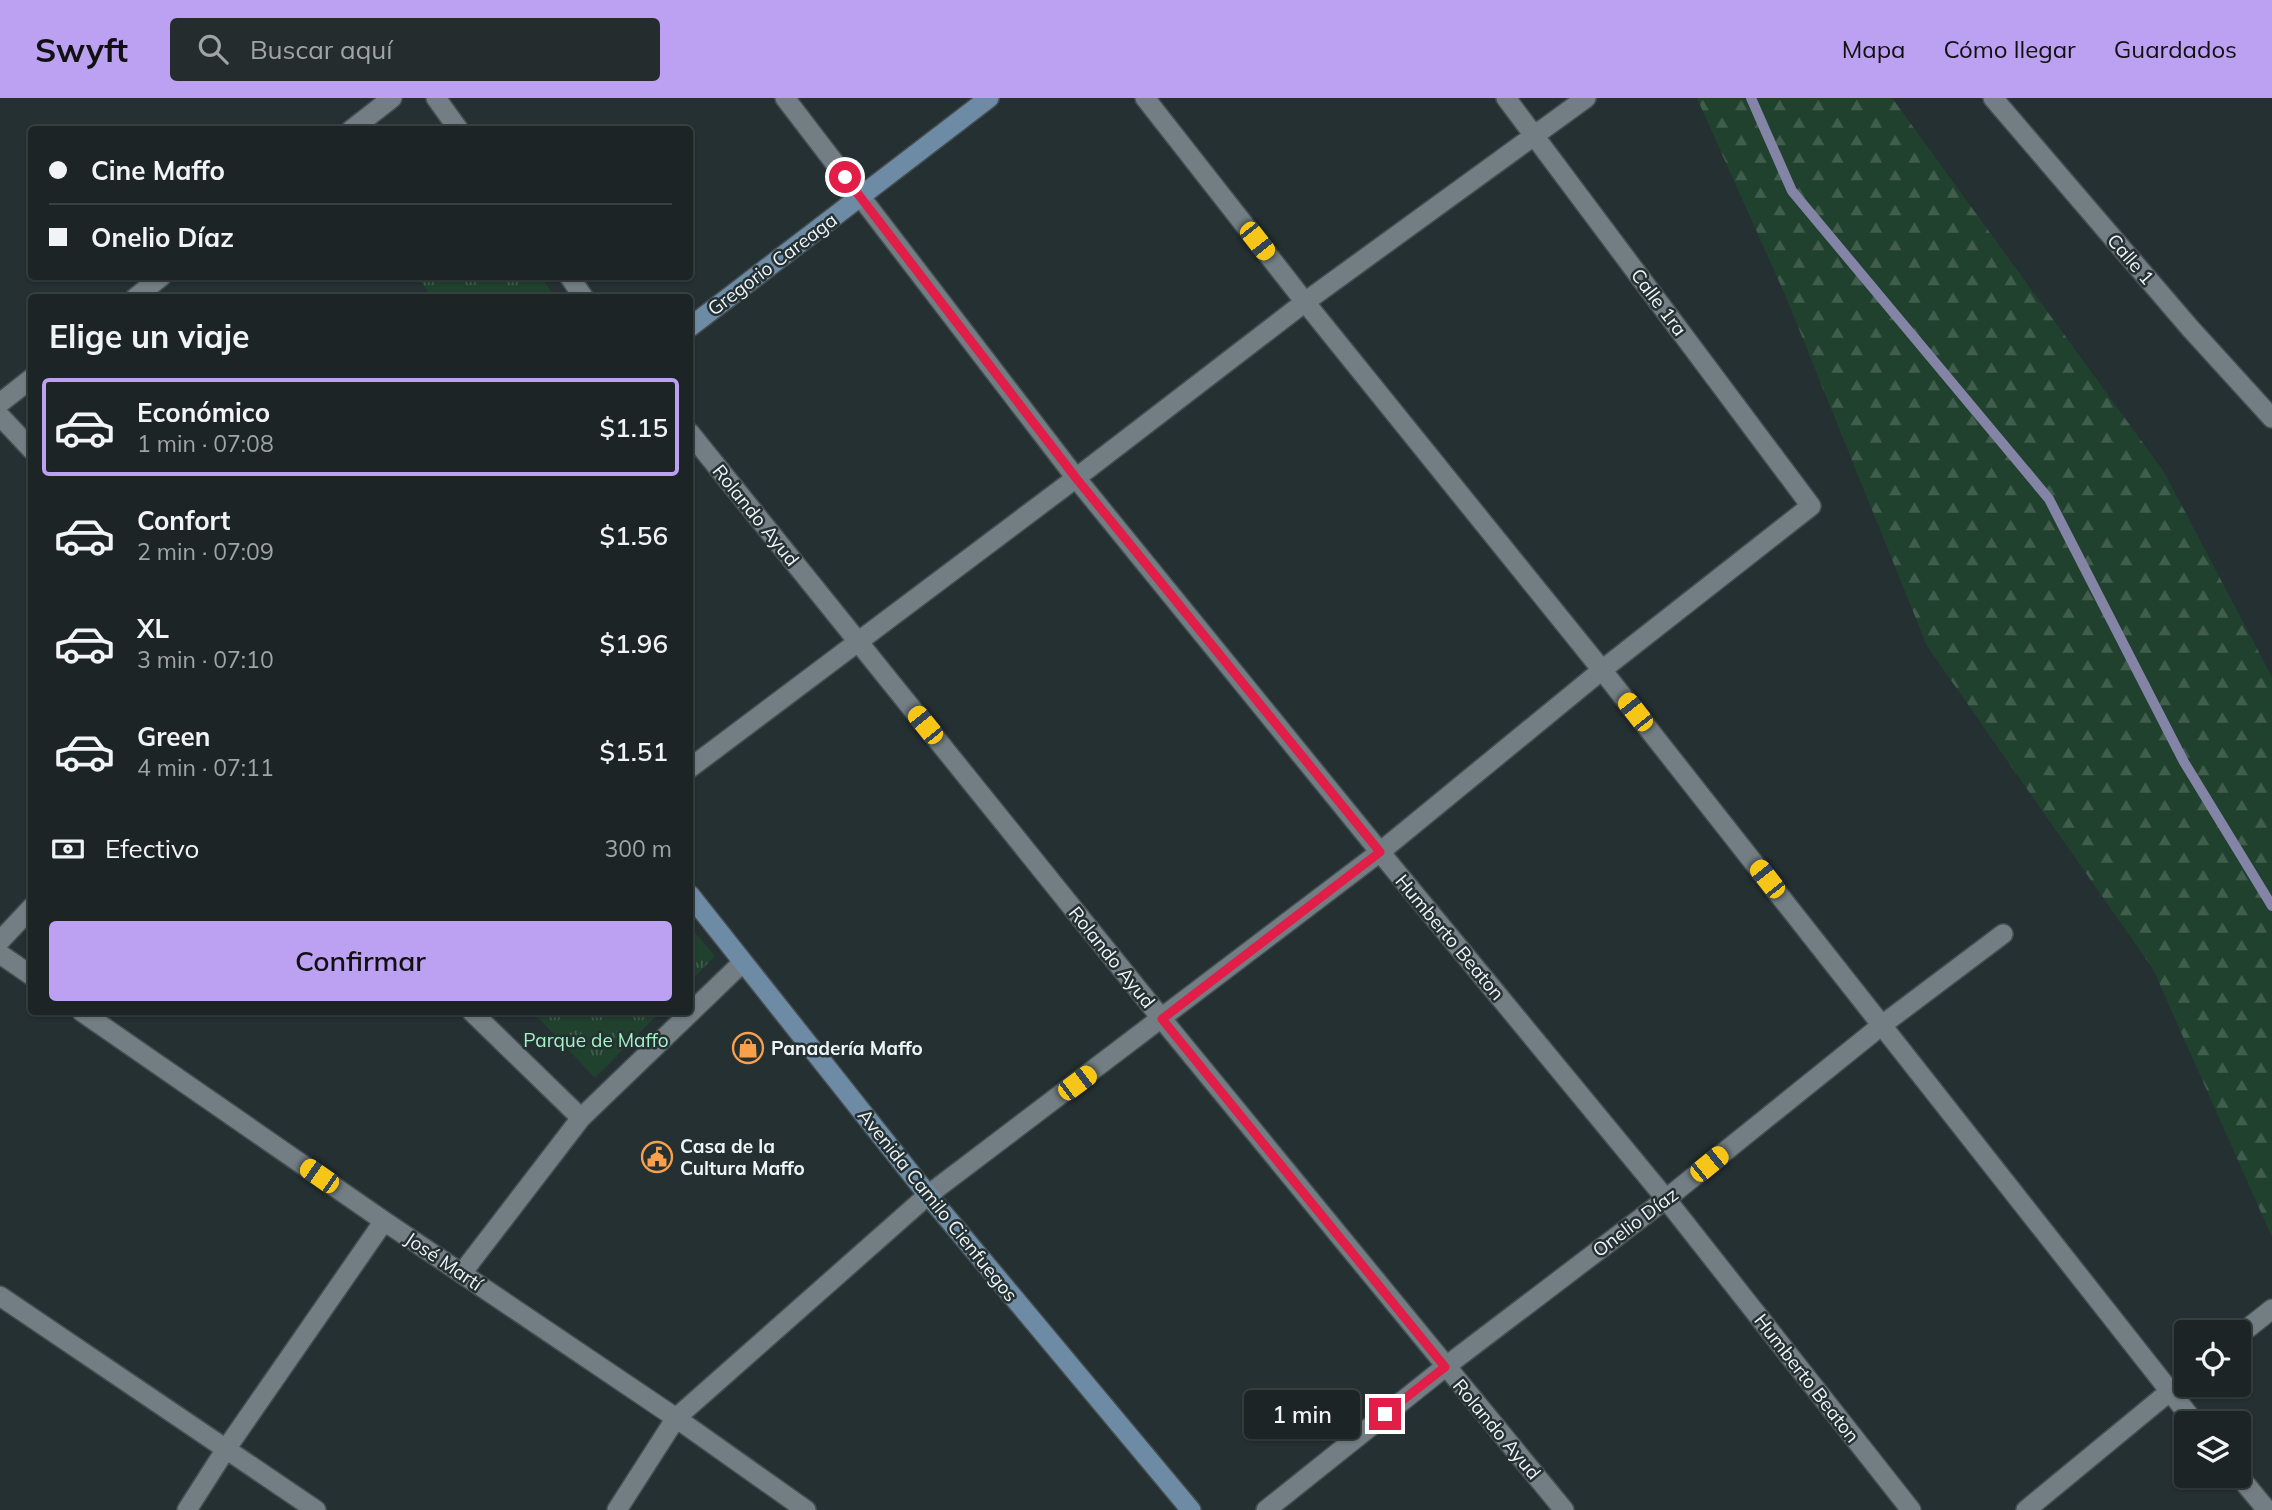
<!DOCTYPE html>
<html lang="es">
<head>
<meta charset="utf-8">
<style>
	:root { --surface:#1c2426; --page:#252c2e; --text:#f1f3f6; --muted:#a0a4a7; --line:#3a4143; --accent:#bca0f2 }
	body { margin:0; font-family:Mulish,sans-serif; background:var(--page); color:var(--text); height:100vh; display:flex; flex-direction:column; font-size:26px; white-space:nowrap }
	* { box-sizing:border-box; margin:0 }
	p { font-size:23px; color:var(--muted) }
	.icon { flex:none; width:38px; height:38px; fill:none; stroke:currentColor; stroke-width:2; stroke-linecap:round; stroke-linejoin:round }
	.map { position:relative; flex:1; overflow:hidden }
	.panel { position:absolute; left:28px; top:196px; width:665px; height:721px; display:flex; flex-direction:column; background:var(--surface); border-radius:7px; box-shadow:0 2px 5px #0004,0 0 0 2px var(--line) }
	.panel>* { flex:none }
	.banner { position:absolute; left:28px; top:28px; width:665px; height:154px; border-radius:7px; box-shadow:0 2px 5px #0004,0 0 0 2px var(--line); display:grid; align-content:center; height:154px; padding:0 21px; background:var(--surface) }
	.buttons { position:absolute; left:2174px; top:1222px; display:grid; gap:14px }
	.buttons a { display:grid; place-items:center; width:77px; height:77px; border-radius:7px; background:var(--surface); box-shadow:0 2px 5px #0004,0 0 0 2px var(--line); font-size:35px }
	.end { position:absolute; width:32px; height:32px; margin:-16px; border:9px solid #e11d48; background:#fff; box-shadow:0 0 0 4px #fff }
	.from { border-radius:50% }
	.bubble { position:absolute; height:49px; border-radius:7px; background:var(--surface); box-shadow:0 2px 5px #0004,0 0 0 2px var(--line); font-size:23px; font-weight:600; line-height:49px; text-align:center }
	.car { position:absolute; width:21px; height:42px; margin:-21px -10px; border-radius:9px; box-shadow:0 0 5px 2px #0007; background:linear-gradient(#f5c518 24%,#345 0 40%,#f5c518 0 76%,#345 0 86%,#f5c518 0) }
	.banner b { display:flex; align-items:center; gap:24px; height:66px; font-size:26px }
	.banner b+b { border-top:2px solid var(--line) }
	.banner i { width:18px; height:18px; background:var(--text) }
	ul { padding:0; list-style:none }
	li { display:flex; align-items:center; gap:21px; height:98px; margin:0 14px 10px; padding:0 7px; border:4px solid transparent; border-radius:7px }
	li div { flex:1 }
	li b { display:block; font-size:26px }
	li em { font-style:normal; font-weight:600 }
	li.selected { border-color:var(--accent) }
	li>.icon { width:63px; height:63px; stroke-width:1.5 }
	h2 { padding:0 21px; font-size:32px; line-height:84px }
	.pay { display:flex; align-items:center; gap:18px; height:77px; padding:0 21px; font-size:26px }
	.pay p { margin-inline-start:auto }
	.action { display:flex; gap:14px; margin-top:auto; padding:14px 21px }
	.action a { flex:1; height:80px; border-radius:7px; background:var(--accent); color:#111; font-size:28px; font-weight:600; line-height:80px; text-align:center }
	header { display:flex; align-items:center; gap:42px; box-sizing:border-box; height:98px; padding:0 35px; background:var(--accent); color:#111 }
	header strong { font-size:33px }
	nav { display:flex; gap:38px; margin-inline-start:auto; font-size:24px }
	.search { width:490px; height:63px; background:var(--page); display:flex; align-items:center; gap:18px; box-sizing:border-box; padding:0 24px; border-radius:7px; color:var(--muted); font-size:26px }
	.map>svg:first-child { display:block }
</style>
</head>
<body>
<header>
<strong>Swyft</strong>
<div class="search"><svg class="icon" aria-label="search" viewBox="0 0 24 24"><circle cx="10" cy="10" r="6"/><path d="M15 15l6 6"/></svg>Buscar aquí</div>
<nav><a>Mapa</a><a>Cómo llegar</a><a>Guardados</a></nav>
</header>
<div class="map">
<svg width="2272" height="1412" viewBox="0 0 2272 1412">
	<defs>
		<pattern id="forest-firs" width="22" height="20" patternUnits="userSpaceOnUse" patternTransform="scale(1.75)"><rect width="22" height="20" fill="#20412e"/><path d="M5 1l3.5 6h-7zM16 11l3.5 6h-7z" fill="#415d4d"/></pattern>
		<pattern id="park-tufts" width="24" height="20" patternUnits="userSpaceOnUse" patternTransform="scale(1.75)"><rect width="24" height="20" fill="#20412e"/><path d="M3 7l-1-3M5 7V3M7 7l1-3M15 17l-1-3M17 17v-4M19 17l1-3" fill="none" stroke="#415d4d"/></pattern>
	</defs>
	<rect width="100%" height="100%" fill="#253033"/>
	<!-- forest -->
	<path fill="url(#forest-firs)" d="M1697,0H1892L2164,374L2272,579V1139L2153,871L1927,548L1786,199Z"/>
	<!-- park -->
	<path fill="url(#park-tufts)" d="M417,179H541L555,199H432Z
		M690,829L715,858L690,884Z
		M533,914H660L595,980Z"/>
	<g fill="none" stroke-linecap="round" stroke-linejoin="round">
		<!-- stream -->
		<path stroke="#8485a6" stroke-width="10" d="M1751,0L1792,93L2049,401L2184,664L2272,808"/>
		<!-- minor casing -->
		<g stroke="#444d50" stroke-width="22">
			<path id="minor" d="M436,0L459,32
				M785,0L1076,380L1380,754L1666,1101L1911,1412
				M1145,0L1305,204L1602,572L2195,1325
				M1993,0L2190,230L2272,320
				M351,32L392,0
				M569,178L584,200
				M135,200L162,178
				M0,305L32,280
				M0,318L32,352
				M690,335L1162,921L1564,1412
				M690,670L1076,380L1305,204L1586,0
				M0,856L32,878
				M82,914L384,1123L676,1320L806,1412
				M472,914L581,1020
				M462,1175L581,1020L742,865
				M0,1198L316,1412
				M2238,1238L2272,1211
				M2238,1377L2267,1412
				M187,1412L226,1351L384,1123
				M617,1412L676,1320L928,1097L1380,754L1602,572L1811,408L1506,0
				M1266,1412L1445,1269L1666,1101L1882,927L2003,836
				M2026,1412L2186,1280"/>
		</g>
		<!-- tertiary casing -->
		<g stroke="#444d50" stroke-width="22">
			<path id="tertiary" d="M0,843L32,809"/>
		</g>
		<!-- secondary casing -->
		<g stroke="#444d50" stroke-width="22">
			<path id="secondary" d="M690,229L989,0
				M690,797L928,1097L1191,1412"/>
		</g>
		<!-- minor -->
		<use href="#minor" stroke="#727e83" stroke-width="19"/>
		<!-- tertiary -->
		<use href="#tertiary" stroke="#727e83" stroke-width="19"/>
		<!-- secondary -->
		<use href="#secondary" stroke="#6e8ba6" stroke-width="19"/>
	</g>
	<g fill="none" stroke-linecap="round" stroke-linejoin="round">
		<!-- route -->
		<path stroke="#e11d48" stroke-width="9" d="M845,79L1076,380L1380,754L1162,921L1445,1269L1385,1316"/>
	</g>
	<!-- icons -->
	<defs>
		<g id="shop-ring" transform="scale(1.575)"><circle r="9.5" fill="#253033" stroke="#f8a04b" stroke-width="1.5"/><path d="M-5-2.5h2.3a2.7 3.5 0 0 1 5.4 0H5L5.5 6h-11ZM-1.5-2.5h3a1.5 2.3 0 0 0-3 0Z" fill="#f8a04b"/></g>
		<g id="civic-ring" transform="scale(1.575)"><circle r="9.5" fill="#253033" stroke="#f8a04b" stroke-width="1.5"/><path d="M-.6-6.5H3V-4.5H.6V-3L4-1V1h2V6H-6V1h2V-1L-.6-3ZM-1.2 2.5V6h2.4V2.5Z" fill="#f8a04b"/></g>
	</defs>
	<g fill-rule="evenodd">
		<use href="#shop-ring" x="748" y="950"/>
		<use href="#civic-ring" x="657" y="1059"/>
	</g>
	<g text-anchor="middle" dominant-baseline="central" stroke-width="5" stroke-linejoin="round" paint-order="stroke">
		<!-- street labels -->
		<g font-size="19" fill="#eef5f7" stroke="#253033">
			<text transform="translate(2131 161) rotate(49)">Calle 1</text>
			<text transform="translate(772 166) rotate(-37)">Gregorio Careaga</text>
			<text transform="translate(1659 204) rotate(53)">Calle 1ra</text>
			<text transform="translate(756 417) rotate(51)">Rolando Ayud</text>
			<text transform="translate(1450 839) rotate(50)">Humberto Beaton</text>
			<text transform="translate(1112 859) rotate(51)">Rolando Ayud</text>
			<text transform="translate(938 1107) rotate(51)">Avenida Camilo Cienfuegos</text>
			<text transform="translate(1635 1124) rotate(-37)">Onelio Díaz</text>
			<text transform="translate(444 1163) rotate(34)">José Martí</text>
			<text transform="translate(1807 1280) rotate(52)">Humberto Beaton</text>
			<text transform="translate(1497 1331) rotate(50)">Rolando Ayud</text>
		</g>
		<!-- park labels -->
		<g font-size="19" fill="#a3f3c4" stroke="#253033">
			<text x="596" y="942">Parque de Maffo</text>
		</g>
		<!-- poi labels -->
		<g font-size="19" font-weight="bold" fill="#eef5f7" stroke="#253033" text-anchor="start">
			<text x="771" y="950">Panadería Maffo</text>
			<text x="680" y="1048">Casa de la<tspan x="680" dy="22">Cultura Maffo</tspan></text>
		</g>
	</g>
</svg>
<div class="buttons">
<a><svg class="icon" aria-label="locate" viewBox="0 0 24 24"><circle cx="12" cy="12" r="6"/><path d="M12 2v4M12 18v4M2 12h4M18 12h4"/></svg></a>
<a><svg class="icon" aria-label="layers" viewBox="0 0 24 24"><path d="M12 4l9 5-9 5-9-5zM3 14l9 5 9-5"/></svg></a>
</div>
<i class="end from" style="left:845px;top:79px"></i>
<i class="end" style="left:1385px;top:1316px"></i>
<div class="bubble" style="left:1244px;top:1292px;width:116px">1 min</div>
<i class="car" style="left:1257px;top:143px;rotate:142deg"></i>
<i class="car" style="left:1635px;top:614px;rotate:322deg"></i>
<i class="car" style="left:925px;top:627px;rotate:321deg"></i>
<i class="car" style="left:1767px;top:781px;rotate:322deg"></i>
<i class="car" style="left:1077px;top:985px;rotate:53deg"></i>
<i class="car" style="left:1709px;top:1066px;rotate:51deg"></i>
<i class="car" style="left:319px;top:1078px;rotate:305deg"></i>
<div class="banner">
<b><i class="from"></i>Cine Maffo</b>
<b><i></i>Onelio Díaz</b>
</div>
<section class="panel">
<h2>Elige un viaje</h2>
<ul>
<li class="selected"><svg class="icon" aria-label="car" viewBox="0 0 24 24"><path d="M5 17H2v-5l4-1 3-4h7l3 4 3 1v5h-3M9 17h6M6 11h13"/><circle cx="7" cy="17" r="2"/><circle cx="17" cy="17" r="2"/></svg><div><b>Económico</b><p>1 min · 07:08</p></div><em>$1.15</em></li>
<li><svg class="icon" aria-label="car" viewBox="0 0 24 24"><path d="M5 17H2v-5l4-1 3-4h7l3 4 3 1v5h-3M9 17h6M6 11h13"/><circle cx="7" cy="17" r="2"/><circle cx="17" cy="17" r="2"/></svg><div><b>Confort</b><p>2 min · 07:09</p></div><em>$1.56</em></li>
<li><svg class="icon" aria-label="car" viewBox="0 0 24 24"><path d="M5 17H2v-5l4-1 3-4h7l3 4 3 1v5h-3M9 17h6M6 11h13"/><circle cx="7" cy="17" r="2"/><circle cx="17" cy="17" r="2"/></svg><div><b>XL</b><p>3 min · 07:10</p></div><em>$1.96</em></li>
<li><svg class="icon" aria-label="car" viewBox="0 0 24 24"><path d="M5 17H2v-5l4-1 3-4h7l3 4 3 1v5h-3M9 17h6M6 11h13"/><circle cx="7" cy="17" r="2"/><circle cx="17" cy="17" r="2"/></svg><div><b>Green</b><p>4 min · 07:11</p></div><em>$1.51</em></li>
</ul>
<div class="pay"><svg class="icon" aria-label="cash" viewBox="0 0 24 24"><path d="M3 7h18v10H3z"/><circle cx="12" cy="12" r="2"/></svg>Efectivo<p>300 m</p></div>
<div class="action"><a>Confirmar</a></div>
</section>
</div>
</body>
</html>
